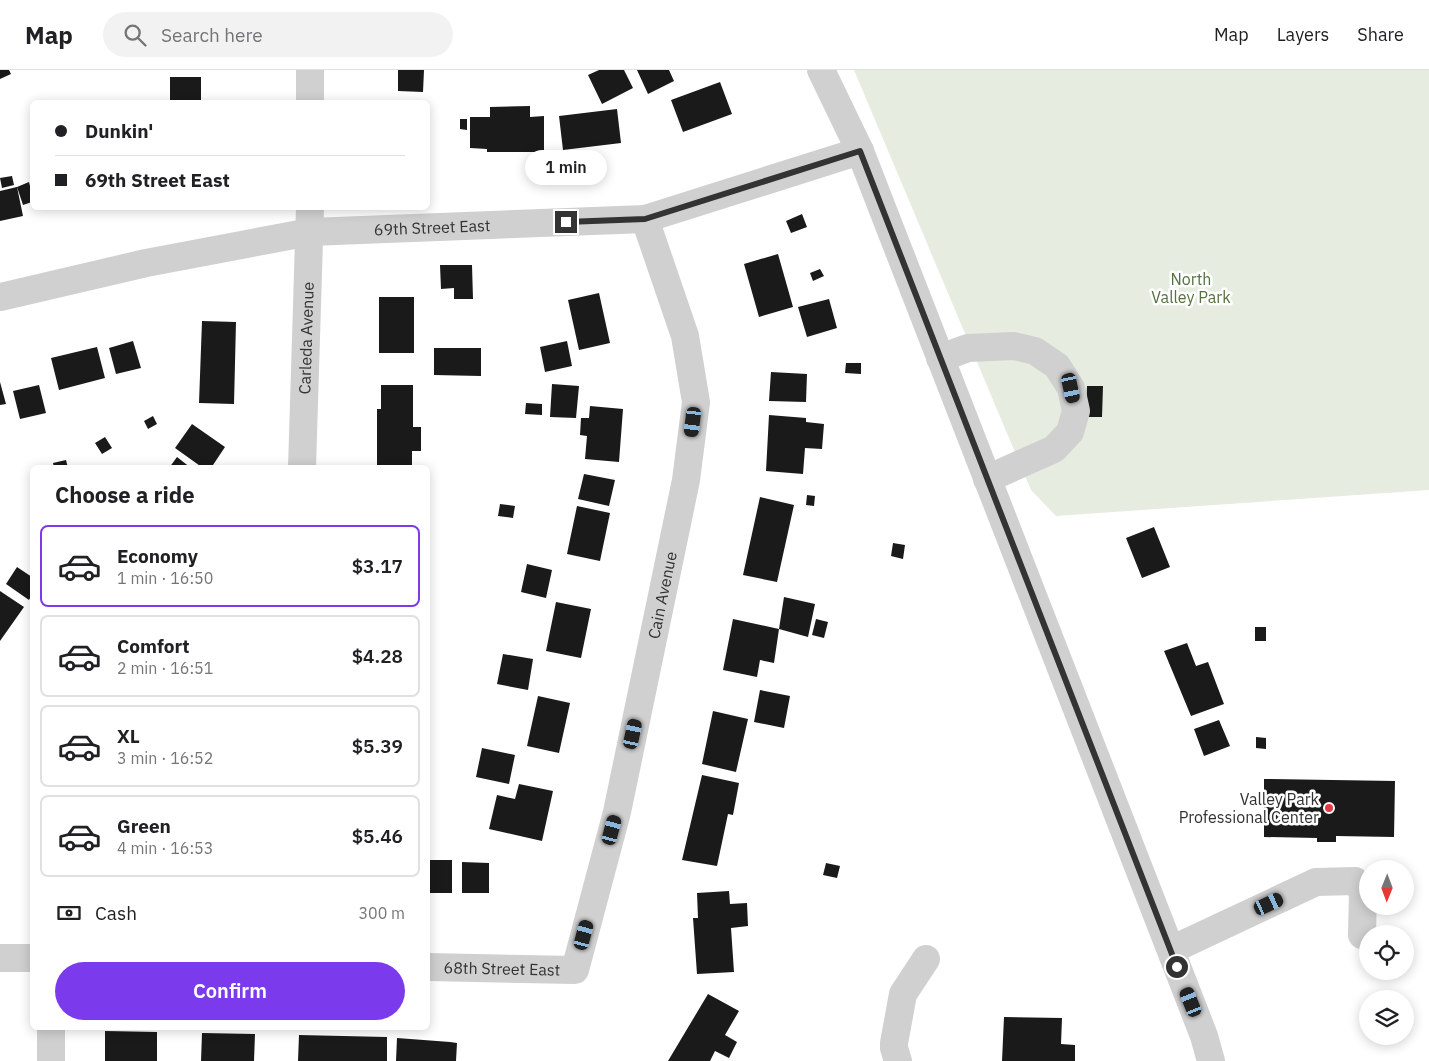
<!DOCTYPE html>
<html lang="en">
<head>
<meta charset="utf-8">
<style>
	:root { --surface:#fff; --page:#f2f2f2; --text:#202124; --muted:#757577; --line:#e0e0e0; --accent:#7c3aed }
	body { margin:0; font-family:"IBM Plex Sans",sans-serif; background:var(--page); color:var(--text); height:100vh; display:flex; flex-direction:column; font-size:19px; white-space:nowrap }
	* { box-sizing:border-box; margin:0 }
	p { font-size:16px; color:var(--muted) }
	.icon { flex:none; width:28px; height:28px; fill:none; stroke:currentColor; stroke-width:2; stroke-linecap:round; stroke-linejoin:round }
	.map { position:relative; flex:1; overflow:hidden }
	.drawer { position:absolute; left:30px; top:395px; width:400px; height:565px; display:flex; flex-direction:column; background:var(--surface); border-radius:8px; box-shadow:0 2px 12px #0003 }
	.drawer>* { flex:none }
	.top-card { position:absolute; left:30px; top:30px; width:400px; height:110px; border-radius:8px; box-shadow:0 2px 12px #0003; display:grid; align-content:center; height:110px; padding:0 25px; background:var(--surface) }
	.needle { width:32px; rotate:181deg }
	.buttons { position:absolute; left:1359px; top:790px; display:grid; gap:10px }
	.buttons a { display:grid; place-items:center; width:55px; height:55px; border-radius:50%; background:var(--surface); box-shadow:0 2px 12px #0003; font-size:25px }
	.end { position:absolute; width:22px; height:22px; margin:-11px; border:6px solid #333; background:#fff; box-shadow:0 0 0 2px #fff }
	.from { border-radius:50% }
	.bubble { position:absolute; height:35px; border-radius:18px; background:var(--surface); box-shadow:0 2px 12px #0003; font-size:16px; font-weight:600; line-height:35px; text-align:center }
	.car { position:absolute; width:15px; height:30px; margin:-15px -8px; border-radius:6px; box-shadow:0 0 4px 1px #0007; background:linear-gradient(#222 24%,#8ab4d8 0 40%,#222 0 76%,#8ab4d8 0 86%,#222 0) }
	.top-card b { display:flex; align-items:center; gap:18px; height:48px; font-size:19px }
	.top-card b+b { border-top:1px solid var(--line) }
	.top-card i { width:12px; height:12px; background:var(--text) }
	ul { padding:0; list-style:none }
	li { display:flex; align-items:center; gap:15px; height:82px; margin:0 10px 8px; padding:0 15px; border:2px solid var(--line); border-radius:8px }
	li div { flex:1 }
	li b { display:block; font-size:19px }
	li em { font-style:normal; font-weight:600 }
	li.selected { border-color:var(--accent) }
	li>.icon { width:45px; height:45px; stroke-width:1.5 }
	h2 { padding:0 25px; font-size:22px; line-height:60px }
	.pay { display:flex; align-items:center; gap:12px; height:55px; padding:0 25px; font-size:19px }
	.pay p { margin-inline-start:auto }
	.action { display:flex; gap:10px; margin-top:auto; padding:10px 25px }
	.action a { flex:1; height:58px; border-radius:30px; background:var(--accent); color:#fff; font-size:20px; font-weight:600; line-height:58px; text-align:center }
	header { display:flex; align-items:center; gap:30px; box-sizing:border-box; height:70px; padding:0 25px; background:var(--surface); border-bottom:1px solid var(--line) }
	header strong { font-size:24px }
	nav { display:flex; gap:28px; margin-inline-start:auto; font-size:18px }
	.search { width:350px; height:45px; background:var(--page); display:flex; align-items:center; gap:12px; box-sizing:border-box; padding:0 18px; border-radius:28px; color:var(--muted); font-size:19px }
	.map>svg:first-child { display:block }
</style>
</head>
<body>
<header>
<strong>Map</strong>
<div class="search"><svg class="icon" aria-label="search" viewBox="0 0 24 24"><circle cx="10" cy="10" r="6"/><path d="M15 15l6 6"/></svg>Search here</div>
<nav><a>Map</a><a>Layers</a><a>Share</a></nav>
</header>
<div class="map">
<svg width="1429" height="991" viewBox="0 0 1429 991">
	<rect width="100%" height="100%" fill="#fff"/>
	<!-- green -->
	<path fill="#e6ecdf" d="M854,0H1429V420L1056,446L1031,420Z"/>
	<!-- building -->
	<path fill="#1a1a1a" d="M0,0H9L11,4L0,9Z
		M398,0H424L423,22L398,21Z
		M599,0H624L633,18L602,34L588,5Z
		M637,0H669L674,11L648,24Z
		M170,7H201V32H170Z
		M720,12L732,44L683,62L671,30Z
		M530,36V47L544,46V82H487V79L470,78V47H490V37Z
		M617,39L621,73L563,80L559,46Z
		M460,49H467V60L460,59Z
		M12,106L14,115L2,118L0,108Z
		M29,112L32,124V132L23,135L17,117Z
		M17,117L23,146L0,151V121Z
		M802,144L807,157L791,163L786,151Z
		M778,184L793,237L759,247L744,194Z
		M440,195H472L473,229H454V218L441,219Z
		M820,199L824,206L813,211L810,203Z
		M599,223L610,273L579,280L568,230Z
		M379,227H414V283H379Z
		M829,229L837,258L807,267L798,237Z
		M202,251L236,252L234,334L199,333Z
		M133,271L141,298L116,304L109,278Z
		M567,271L572,296L545,302L540,277Z
		M97,277L105,308L59,320L51,288Z
		M434,278H481V306L434,305Z
		M846,293H861V304L845,303Z
		M771,302L807,304L806,332L769,331Z
		M0,312L6,334L0,335Z
		M552,314L579,316L576,348L550,347Z
		M39,315L46,343L20,349L13,321Z
		M381,315H413V357H421V381H412V397L377,396V339H381Z
		M1087,316H1103L1102,347H1086Z
		M526,333L542,334V345L525,344Z
		M590,336L623,339L619,392L585,389L587,366L580,365L581,348H589Z
		M769,345L806,348V352L824,354L822,379L805,378L803,404L766,401Z
		M153,346L157,354L148,359L144,351Z
		M192,354L225,377L211,398H203L175,378Z
		M105,367L112,378L102,384L95,373Z
		M177,387L191,398H169Z
		M66,390L68,398H54L53,393Z
		M584,404L615,410L609,436L578,429Z
		M807,425L815,426L814,436L806,435Z
		M760,427L794,435L777,512L743,505Z
		M500,434L515,436L513,448L498,446Z
		M577,436L610,443L600,491L567,484Z
		M1154,457L1170,497L1142,508L1126,468Z
		M893,473L905,475L903,489L891,486Z
		M527,494L552,500L546,528L521,522Z
		M17,497L32,507V524L29,530L6,514Z
		M0,521L24,537L0,571Z
		M784,527L815,534L808,567L779,559L774,593L760,590L757,607L723,600L733,549L779,559Z
		M556,532L591,539L581,588L546,581Z
		M816,549L828,552L824,568L812,565Z
		M1255,557H1266V571H1255Z
		M1187,573L1196,596L1208,592L1224,634L1191,646L1164,581Z
		M503,584L533,589L528,620L497,614Z
		M760,620L790,626L784,658L754,652Z
		M538,626L570,633L559,683L527,676Z
		M713,641L748,649L736,702L702,694Z
		M1219,650L1230,676L1204,686L1194,659Z
		M1256,667L1266,668V679L1256,678Z
		M482,678L515,685L509,714L476,707Z
		M702,705L739,713L733,745L728,744L717,796L682,790Z
		M1264,709L1395,711L1394,767L1336,766V772H1317V768L1264,767Z
		M519,714L553,721L542,771L489,759L497,725L515,729Z
		M428,790H452V823H428Z
		M462,792L489,793V823H462Z
		M826,793L840,796L837,808L823,805Z
		M729,821L730,834L747,833L748,856L731,858L734,902L697,904L693,848H698L697,823Z
		M708,924L739,941L725,965L737,972L729,988L715,981L710,991H668Z
		M1004,947L1062,948L1061,974L1075,975V991H1002Z
		M105,961L157,962V991H105Z
		M202,963L255,964L254,991H201Z
		M299,965L387,967V991H298Z
		M397,968L450,972L457,973L456,991H396Z"/>
	<g fill="none" stroke-linecap="round" stroke-linejoin="round">
		<!-- minor -->
		<g stroke="#d0d0d0" stroke-width="28">
			<path d="M821,0L860,81L1204,966L1211,991"/>
			<path d="M310,32V0"/>
			<path id="s1" d="M0,227L146,193L310,162L645,149L860,81"/>
			<path d="M940,288L968,278L1014,276L1035,281L1057,296L1071,318L1076,341L1070,362L1054,379L987,409"/>
			<path id="s2" d="M302,398L310,138"/>
			<path d="M1171,880L1316,812L1355,811L1363,822L1362,865"/>
			<path d="M0,888H32"/>
			<path id="s3" d="M428,897L575,900L617,742L686,410L696,332L685,266L645,149"/>
			<path d="M51,958V991"/>
			<path d="M898,991L894,978V973L903,924L926,889"/>
		</g>
	</g>
	<g fill="none" stroke-linecap="round" stroke-linejoin="round">
		<!-- route -->
		<path stroke="#333" stroke-width="6" d="M566,152L645,149L860,81L1177,897"/>
	</g>
	<!-- markers -->
	<circle fill="#e63946" stroke="#fff" stroke-width="2" cx="1329" cy="738" r="5"/>
	<g text-anchor="middle" dominant-baseline="central" stroke-width="5" stroke-linejoin="round" paint-order="stroke">
		<!-- street labels -->
		<g font-size="16" fill="#333" stroke="#fff">
			<text stroke="none"><textPath href="#s1" startOffset="439">69th Street East</textPath></text>
			<text stroke="none"><textPath href="#s2" startOffset="130">Carleda Avenue</textPath></text>
			<text stroke="none"><textPath href="#s3" startOffset="532">Cain Avenue</textPath></text>
			<text stroke="none"><textPath href="#s3" startOffset="74">68th Street East</textPath></text>
		</g>
		<!-- park labels -->
		<g font-size="16" fill="#56703f" stroke="#fff">
			<text x="1191" y="209">North<tspan x="1191" dy="18">Valley Park</tspan></text>
		</g>
		<!-- poi labels -->
		<g font-size="16" fill="#333" stroke="#fff" text-anchor="end">
			<text x="1319" y="729">Valley Park<tspan x="1319" dy="18">Professional Center</tspan></text>
		</g>
	</g>
</svg>
<div class="buttons">
<a><svg class="needle" viewBox="-14 -14 28 28"><path d="M0-13l5 13h-10z" fill="#e53935"/><path d="M0 13l5-13h-10z" fill="#757577"/></svg></a>
<a><svg class="icon" aria-label="locate" viewBox="0 0 24 24"><circle cx="12" cy="12" r="6"/><path d="M12 2v4M12 18v4M2 12h4M18 12h4"/></svg></a>
<a><svg class="icon" aria-label="layers" viewBox="0 0 24 24"><path d="M12 4l9 5-9 5-9-5zM3 14l9 5 9-5"/></svg></a>
</div>
<i class="end from" style="left:1177px;top:897px"></i>
<i class="end" style="left:566px;top:152px"></i>
<div class="bubble" style="left:525px;top:80px;width:82px">1 min</div>
<i class="car" style="left:1071px;top:318px;rotate:168deg"></i>
<i class="car" style="left:693px;top:352px;rotate:187deg"></i>
<i class="car" style="left:633px;top:664px;rotate:12deg"></i>
<i class="car" style="left:612px;top:760px;rotate:15deg"></i>
<i class="car" style="left:1269px;top:834px;rotate:65deg"></i>
<i class="car" style="left:584px;top:865px;rotate:15deg"></i>
<i class="car" style="left:1191px;top:932px;rotate:338deg"></i>
<div class="top-card">
<b><i class="from"></i>Dunkin'</b>
<b><i></i>69th Street East</b>
</div>
<section class="drawer">
<h2>Choose a ride</h2>
<ul>
<li class="selected"><svg class="icon" aria-label="car" viewBox="0 0 24 24"><path d="M5 17H2v-5l4-1 3-4h7l3 4 3 1v5h-3M9 17h6M6 11h13"/><circle cx="7" cy="17" r="2"/><circle cx="17" cy="17" r="2"/></svg><div><b>Economy</b><p>1 min · 16:50</p></div><em>$3.17</em></li>
<li><svg class="icon" aria-label="car" viewBox="0 0 24 24"><path d="M5 17H2v-5l4-1 3-4h7l3 4 3 1v5h-3M9 17h6M6 11h13"/><circle cx="7" cy="17" r="2"/><circle cx="17" cy="17" r="2"/></svg><div><b>Comfort</b><p>2 min · 16:51</p></div><em>$4.28</em></li>
<li><svg class="icon" aria-label="car" viewBox="0 0 24 24"><path d="M5 17H2v-5l4-1 3-4h7l3 4 3 1v5h-3M9 17h6M6 11h13"/><circle cx="7" cy="17" r="2"/><circle cx="17" cy="17" r="2"/></svg><div><b>XL</b><p>3 min · 16:52</p></div><em>$5.39</em></li>
<li><svg class="icon" aria-label="car" viewBox="0 0 24 24"><path d="M5 17H2v-5l4-1 3-4h7l3 4 3 1v5h-3M9 17h6M6 11h13"/><circle cx="7" cy="17" r="2"/><circle cx="17" cy="17" r="2"/></svg><div><b>Green</b><p>4 min · 16:53</p></div><em>$5.46</em></li>
</ul>
<div class="pay"><svg class="icon" aria-label="cash" viewBox="0 0 24 24"><path d="M3 7h18v10H3z"/><circle cx="12" cy="12" r="2"/></svg>Cash<p>300 m</p></div>
<div class="action"><a>Confirm</a></div>
</section>
</div>
</body>
</html>
